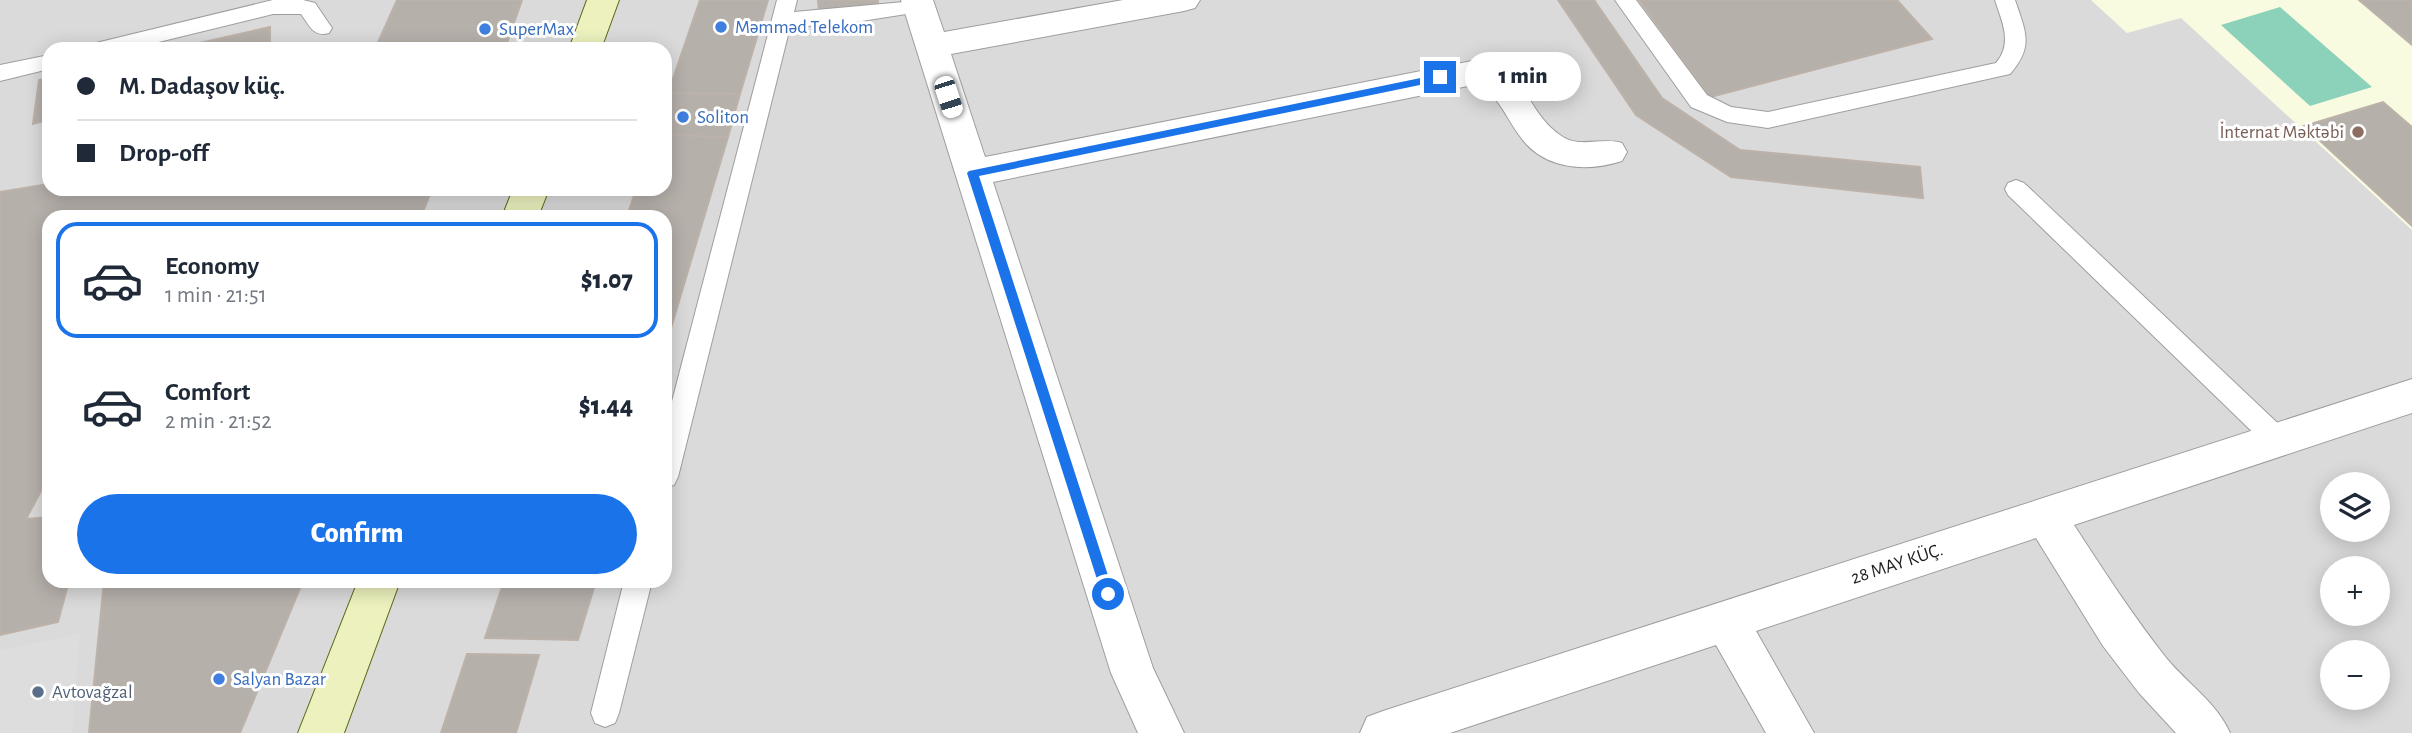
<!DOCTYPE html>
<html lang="en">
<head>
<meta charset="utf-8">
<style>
	:root { --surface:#fff; --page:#f2f2f3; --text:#1f2937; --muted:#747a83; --line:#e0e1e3; --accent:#1a73e8 }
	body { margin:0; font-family:"Alegreya Sans",sans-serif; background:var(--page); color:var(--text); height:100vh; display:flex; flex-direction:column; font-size:26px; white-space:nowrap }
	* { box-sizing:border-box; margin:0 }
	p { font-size:23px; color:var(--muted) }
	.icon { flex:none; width:38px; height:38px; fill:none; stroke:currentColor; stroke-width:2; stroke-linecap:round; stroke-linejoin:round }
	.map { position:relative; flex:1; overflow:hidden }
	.details { position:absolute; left:42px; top:210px; width:630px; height:378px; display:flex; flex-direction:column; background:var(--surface); border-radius:21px; box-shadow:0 4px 18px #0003 }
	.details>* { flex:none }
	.top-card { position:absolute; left:42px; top:42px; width:630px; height:154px; border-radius:21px; box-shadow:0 4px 18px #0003; display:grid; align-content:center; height:154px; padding:0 35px; background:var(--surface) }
	.buttons { position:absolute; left:2320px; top:472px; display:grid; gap:14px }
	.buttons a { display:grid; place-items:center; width:70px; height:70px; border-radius:50%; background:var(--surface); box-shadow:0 4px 18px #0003; font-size:35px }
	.end { position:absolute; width:32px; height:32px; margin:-16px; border:9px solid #1a73e8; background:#fff; box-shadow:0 0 0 4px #fff }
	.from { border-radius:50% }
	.bubble { position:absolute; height:49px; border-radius:24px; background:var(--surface); box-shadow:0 4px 18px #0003; font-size:23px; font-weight:800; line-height:49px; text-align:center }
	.car { position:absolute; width:21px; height:42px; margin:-21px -10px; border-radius:9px; box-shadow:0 0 5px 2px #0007; background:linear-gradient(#fff 24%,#345 0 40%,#fff 0 76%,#345 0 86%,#fff 0) }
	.top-card b { display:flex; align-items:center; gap:24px; height:66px; font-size:26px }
	.top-card b+b { border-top:2px solid var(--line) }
	.top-card i { width:18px; height:18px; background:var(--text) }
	ul { padding:12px 0 0; list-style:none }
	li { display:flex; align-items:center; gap:21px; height:116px; margin:0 14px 10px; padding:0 21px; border:4px solid transparent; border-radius:21px }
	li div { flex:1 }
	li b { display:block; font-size:26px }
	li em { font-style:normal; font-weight:800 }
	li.current { border-color:var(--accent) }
	li>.icon { width:63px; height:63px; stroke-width:1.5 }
	.button { display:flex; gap:14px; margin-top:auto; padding:14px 35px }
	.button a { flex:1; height:80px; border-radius:42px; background:var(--accent); color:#fff; font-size:28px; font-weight:800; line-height:80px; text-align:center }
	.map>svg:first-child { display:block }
</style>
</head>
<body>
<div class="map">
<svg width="2412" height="733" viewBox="0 0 2412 733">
	<rect width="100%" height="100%" fill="#edeae4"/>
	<!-- residential -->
	<path fill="#dbdada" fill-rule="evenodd" d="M0,0H2412V733H0ZM49,49H665V189H49ZM49,217H665V581H49ZM2333,485H2378V530H2333ZM2333,569H2378V614H2333ZM2333,653H2378V698H2333Z"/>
	<!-- education -->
	<path fill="#f9fbe0" d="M2091,0H2412V230L2181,18L2127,33Z"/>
	<!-- pitch -->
	<path fill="#8cd2ba" d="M2280,7L2372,87L2310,106L2221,25Z"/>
	<!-- parking -->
	<path fill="#ddd" d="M80,634L72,733H0V650Z"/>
	<!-- building -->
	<path fill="#b6b0ab" stroke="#bdb2a9" stroke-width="2" d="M397,0H522L505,49H375Z
		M700,0H768L740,94L668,93Z
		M818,0H878V4L819,13Z
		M1558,0H1594L1662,98L1740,150L1920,167L1923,198L1731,177L1636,115Z
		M1639,0H1897L1932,39L1710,97Z
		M2359,0H2412V45Z
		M270,27V49H173Z
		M49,78V120L33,124L39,80Z
		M668,93L740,94L728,137L665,135V103Z
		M2383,102L2412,127V226L2304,126Z
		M665,135L728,137L665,348V217H627L636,189H665Z
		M49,184V189H150L149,191L432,189L421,217H49V476L26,519L49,517V581H69L58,622L0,635V192Z
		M104,581H303L240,733H89Z
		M504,581H596L578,640L485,638Z
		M467,654L539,655L516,733H441Z"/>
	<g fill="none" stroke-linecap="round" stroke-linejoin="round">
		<!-- lane casing -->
		<g stroke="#9e9e9e" stroke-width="2">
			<path id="lane" d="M273,0H303L315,3L332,28L329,33C314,38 309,25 301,14H273L130,49H90L93,44L100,42Z
				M777,0H797L794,12L926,0L929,5L926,10L919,12L849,23L790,27L678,477L674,485L665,488V428Z
				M1615,0H1636L1707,95L1731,107L1768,112L1996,63C2013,43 2002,22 1995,0H2015C2026,33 2034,46 2010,74L1768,128L1727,122L1691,107Z
				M49,55V69L0,81V65Z
				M2016,180L2024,183L2287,432L2291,440L2287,448L2278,451L2269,448L2008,195L2005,189L2008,183Z
				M624,581H652L619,713L615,723L605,727L595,723L591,713Z"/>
		</g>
		<!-- street casing -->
		<g stroke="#9e9e9e" stroke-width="2">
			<path id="street" d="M901,0H933L944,32L1123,0H1200L1195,8L1184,11L951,54L985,157L1482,59C1529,73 1527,115 1563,137C1580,148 1604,137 1622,143L1627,152L1622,161C1585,173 1542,169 1519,135C1506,117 1498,95 1478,84L993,182L1153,668L1184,733H1138L1111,673Z
				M2412,379V413L2074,525C2104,571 2133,616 2167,659C2188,684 2217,703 2230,733H2176L2139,693L2103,646L2036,538L1756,631L1814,733H1766L1716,645L1450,733H1360L1367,717L1383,711Z"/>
		</g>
		<!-- secondary casing -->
		<g stroke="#5a6612" stroke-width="2">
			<path id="secondary" d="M587,0H619L601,49H569Z
				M513,189H549L538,217H502Z
				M358,581H400L344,733H298Z"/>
		</g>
		<!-- lane -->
		<use href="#lane" fill="#fff" fill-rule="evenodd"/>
		<!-- street -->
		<use href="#street" fill="#fff" fill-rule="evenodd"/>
		<!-- secondary -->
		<use href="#secondary" fill="#ecf1be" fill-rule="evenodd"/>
	</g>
	<!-- route -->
	<path fill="#1a73e8" d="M1440,74L1445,77L1444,80L979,176L1114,594L1108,600L1103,598L967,173L969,171Z"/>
	<!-- markers -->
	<g fill="#3f7fe0" stroke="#fff" stroke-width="2.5">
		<circle cx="721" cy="27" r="7"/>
		<circle cx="485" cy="29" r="7"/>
		<circle cx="683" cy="117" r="7"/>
		<circle cx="219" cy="679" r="7"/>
	</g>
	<circle fill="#8d6e63" stroke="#fff" stroke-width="2.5" cx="2358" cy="132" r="7"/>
	<circle fill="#5c6f8a" stroke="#fff" stroke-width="2.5" cx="38" cy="692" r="7"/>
	<g text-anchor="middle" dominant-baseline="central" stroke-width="6" stroke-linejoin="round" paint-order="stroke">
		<!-- shop labels -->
		<g font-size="19" fill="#366cbe" stroke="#fff" text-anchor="start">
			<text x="735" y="27">Məmməd Telekom</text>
			<text x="499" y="29">SuperMax</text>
			<text x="697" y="117">Soliton</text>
			<text x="233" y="679">Salyan Bazar</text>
		</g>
		<!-- education labels -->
		<g font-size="19" fill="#785e54" stroke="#fff" text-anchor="end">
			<text x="2344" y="132">İnternat Məktəbi</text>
		</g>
		<!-- street labels -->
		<g font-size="19" fill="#1d1d1d" stroke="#fff">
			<text transform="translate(1897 564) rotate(-18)">28 MAY KÜÇ.</text>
		</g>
		<!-- service labels -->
		<g font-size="19" fill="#4e5e75" stroke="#fff" text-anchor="start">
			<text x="52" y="692">Avtovağzal</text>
		</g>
	</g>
</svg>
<div class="buttons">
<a><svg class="icon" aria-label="layers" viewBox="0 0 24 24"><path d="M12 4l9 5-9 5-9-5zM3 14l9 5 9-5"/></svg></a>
<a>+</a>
<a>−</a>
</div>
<i class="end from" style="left:1108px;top:594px"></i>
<i class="end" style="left:1440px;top:77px"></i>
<div class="bubble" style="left:1465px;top:52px;width:116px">1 min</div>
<i class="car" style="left:948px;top:97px;rotate:162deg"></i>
<div class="top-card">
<b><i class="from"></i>M. Dadaşov küç.</b>
<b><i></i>Drop-off</b>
</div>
<section class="details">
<ul>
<li class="current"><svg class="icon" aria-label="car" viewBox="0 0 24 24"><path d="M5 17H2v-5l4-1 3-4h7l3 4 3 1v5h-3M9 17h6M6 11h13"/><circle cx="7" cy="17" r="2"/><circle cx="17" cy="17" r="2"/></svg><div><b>Economy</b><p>1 min · 21:51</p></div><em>$1.07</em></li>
<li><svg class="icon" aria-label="car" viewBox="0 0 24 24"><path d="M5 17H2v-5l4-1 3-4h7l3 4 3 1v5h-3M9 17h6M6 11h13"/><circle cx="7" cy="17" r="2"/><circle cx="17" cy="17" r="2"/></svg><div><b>Comfort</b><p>2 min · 21:52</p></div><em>$1.44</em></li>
</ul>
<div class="button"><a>Confirm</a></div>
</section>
</div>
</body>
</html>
